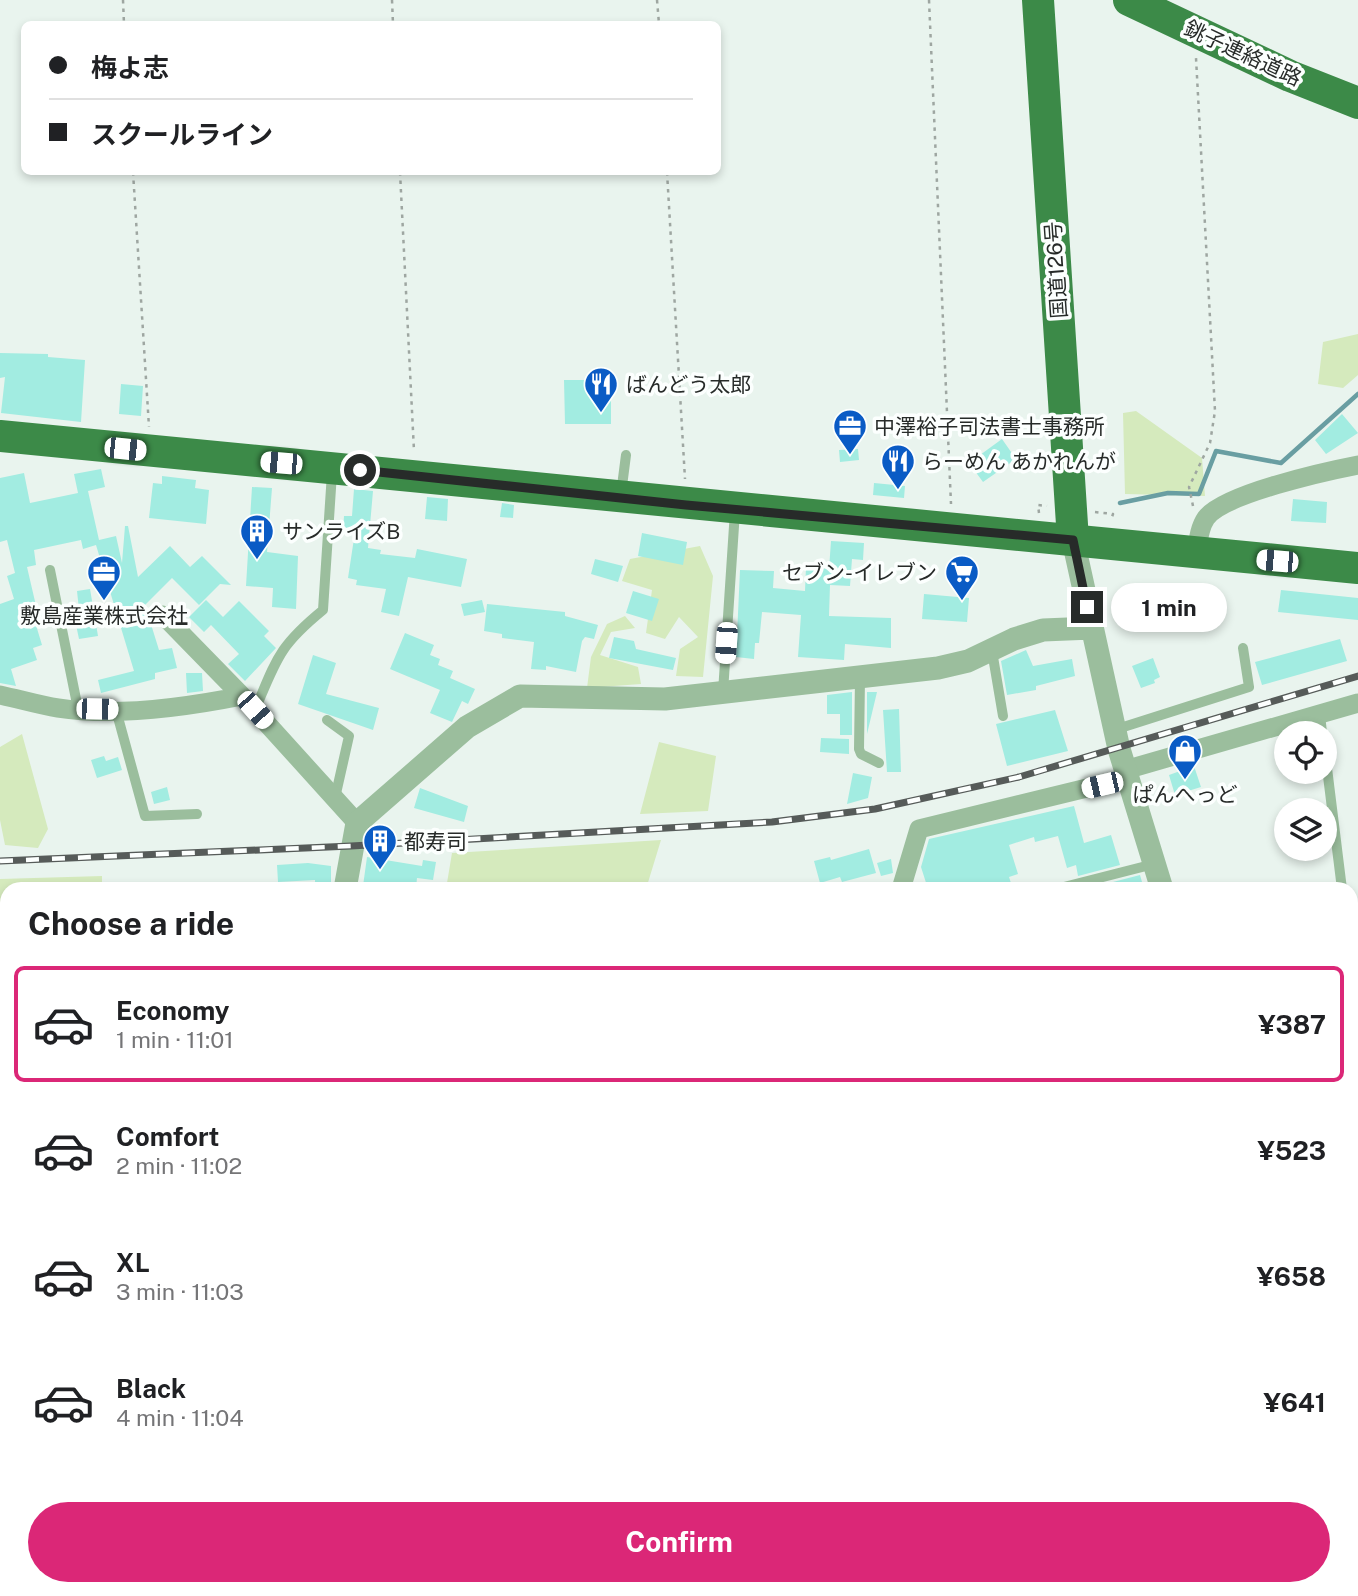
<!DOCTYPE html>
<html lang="en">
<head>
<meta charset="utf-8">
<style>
	:root { --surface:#fff; --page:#f2f2f2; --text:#202124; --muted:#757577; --line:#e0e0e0; --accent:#db2777 }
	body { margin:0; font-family:"Public Sans","Noto Sans JP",sans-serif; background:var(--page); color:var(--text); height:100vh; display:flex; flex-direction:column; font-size:26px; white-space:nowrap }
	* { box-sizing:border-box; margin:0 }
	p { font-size:23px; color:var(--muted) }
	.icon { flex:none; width:38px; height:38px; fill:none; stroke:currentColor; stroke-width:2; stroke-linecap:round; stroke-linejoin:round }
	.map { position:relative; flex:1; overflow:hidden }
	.side { position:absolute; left:0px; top:882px; width:1358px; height:714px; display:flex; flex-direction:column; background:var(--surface); border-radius:21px 21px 0 0; box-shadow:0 4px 10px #0003 }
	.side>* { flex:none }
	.banner { position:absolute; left:21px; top:21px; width:700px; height:154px; border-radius:10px; box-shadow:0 4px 10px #0003; display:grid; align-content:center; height:154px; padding:0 28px; background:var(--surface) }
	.controls { position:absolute; left:1274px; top:721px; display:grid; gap:14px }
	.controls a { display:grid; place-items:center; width:63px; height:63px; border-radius:50%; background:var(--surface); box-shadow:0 4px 10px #0003; font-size:35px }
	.end { position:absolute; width:32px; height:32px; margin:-16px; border:9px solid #272b29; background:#fff; box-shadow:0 0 0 4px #fff }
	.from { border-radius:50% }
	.bubble { position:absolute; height:49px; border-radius:24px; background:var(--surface); box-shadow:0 4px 10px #0003; font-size:23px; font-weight:700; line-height:49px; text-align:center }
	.car { position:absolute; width:21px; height:42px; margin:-21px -10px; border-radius:9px; box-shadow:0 0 5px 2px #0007; background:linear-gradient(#fff 24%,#345 0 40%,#fff 0 76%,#345 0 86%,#fff 0) }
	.banner b { display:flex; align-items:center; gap:24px; height:66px; font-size:26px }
	.banner b+b { border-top:2px solid var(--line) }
	.banner i { width:18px; height:18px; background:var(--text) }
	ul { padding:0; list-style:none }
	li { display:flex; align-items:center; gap:21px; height:116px; margin:0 14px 10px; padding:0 14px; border:4px solid transparent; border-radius:10px }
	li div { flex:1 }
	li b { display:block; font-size:26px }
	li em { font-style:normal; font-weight:700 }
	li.on { border-color:var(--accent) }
	li>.icon { width:63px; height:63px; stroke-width:1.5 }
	h2 { padding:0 28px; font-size:32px; line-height:84px }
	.cta { display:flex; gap:14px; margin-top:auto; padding:14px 28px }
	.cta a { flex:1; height:80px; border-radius:42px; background:var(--accent); color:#fff; font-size:28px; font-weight:700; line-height:80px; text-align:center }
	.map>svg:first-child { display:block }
</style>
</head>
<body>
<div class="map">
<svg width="1358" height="1596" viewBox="0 0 1358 1596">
	<rect width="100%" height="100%" fill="#e9f4ee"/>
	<!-- green -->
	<path fill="#d5eabd" d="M1358,334V375L1343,388L1318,384L1323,342Z
		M1136,411L1202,458L1205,496L1125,494L1123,413Z
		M700,546L713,576L703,677L676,676L680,649L698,637L679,617L665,639L646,633L652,590L622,581L630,559Z
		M625,616L635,628L611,632L600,655L638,667L641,684L587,688L591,657L607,624Z
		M22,734L48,829L38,848L5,845L0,820V747Z
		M659,742L716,756L708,811L640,814Z
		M661,840L646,889H446L452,853Z
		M102,876V889H7V1039L0,1038V879Z
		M1358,1367V1407L1351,1408V1368Z
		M1351,1445H1358V1556L1351,1557Z
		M153,1589H353L364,1596H151Z
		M473,1589H523L521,1596H469Z
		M689,1589H768L767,1596H669L671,1590L685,1595Z"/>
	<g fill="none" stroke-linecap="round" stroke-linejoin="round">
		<!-- stream -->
		<path stroke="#699ea2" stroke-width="4.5" d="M1120,503L1168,493L1199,494L1216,451L1281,463L1358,394"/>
	</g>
	<!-- building -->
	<path fill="#a2ece1" d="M0,353L48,354V357L85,360L81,422L1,413L5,377L0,378Z
		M564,380H611V424H565Z
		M121,384L143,386L141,416L119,414Z
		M1342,414L1358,433L1326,454L1315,440Z
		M1002,439L1016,459L983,482L969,463Z
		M858,449L859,460L840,462L839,450Z
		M101,469L105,487L88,491L99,540L116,536L122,563L125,526H128L138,577L170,546L190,567L202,556L231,585L220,584L199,605L172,578L145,605L159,650L172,648L177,668L155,673V679L101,693L98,680L134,671L96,545L83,549L81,540L34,550L36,565L27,567L37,610L32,612L42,645L33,648L37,660L11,669L16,686L0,683V604L14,599L7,576L15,573L7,540L0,542V478L24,473L30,503L78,493L74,474Z
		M162,476L196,480L195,488L209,490L206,524L149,518L153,483L162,484Z
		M874,483L905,486L904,498L873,495Z
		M252,487L272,488L267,552L298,556L296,609L272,607L273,588L246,586Z
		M354,489L373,491L368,548L381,550L380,554L415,558L417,549L467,559L461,587L408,577L399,616L381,612L386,589L356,585L357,580L348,578L355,532L343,531L344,516H352Z
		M427,497L448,499L447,521L425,519Z
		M1293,499L1327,502L1326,523L1291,521Z
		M502,503L514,505L513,518L500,517Z
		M642,533L687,542L683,565L638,556Z
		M831,541L864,543L863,560L852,559L850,586L830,585L829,616L891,618V648L845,644L844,660L798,657L801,615L762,612L759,643H755L754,659L736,657L740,570L774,571L773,588L805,591L806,567L829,569Z
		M595,559L623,566L618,582L591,574Z
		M90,589L98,636L79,639L75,620L80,619L77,591Z
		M1281,590L1358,598V620L1278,612Z
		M633,591L659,599L652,621L626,613Z
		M924,594L969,598L967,622L922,619Z
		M206,600L223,617L239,601L269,631L264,636L276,648L245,681L228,664L239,654L211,625L204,632L189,617Z
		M482,600L485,612L464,616L461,604Z
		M487,604L565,612V616L598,625L594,639L585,637L582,641L576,672L546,666V670L531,669L534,642L502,638V634L484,631Z
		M405,633L434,645L430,655L440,659L438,665L453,671L450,678L475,689L468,704L462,701L452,722L430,713L440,690L390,669Z
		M614,637L634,641L636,649L676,658L673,670L609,658Z
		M1340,639L1347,661L1262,685L1255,662Z
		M1026,650L1033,666L1072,659L1075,676L1036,686V690L1007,695L1001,661Z
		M313,655L336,663L326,694L379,708L373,730L298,704Z
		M1153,658L1160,677L1154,680L1155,683L1141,688L1132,666Z
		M186,673H202L203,691L187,693Z
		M852,692V735H840V714H827V695Z
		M867,692H877L867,734Z
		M899,709L901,772H887L883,710Z
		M1055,710L1068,751L1007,766L996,724Z
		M821,738L849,739V754L820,752Z
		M104,756L106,761L118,757L122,770L97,778L91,760Z
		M1194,766L1201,787L1175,795L1169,775Z
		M853,773L872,777L868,798L847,804Z
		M167,787L170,800L154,804L151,792Z
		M420,788L468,806L464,822L414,808Z
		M1074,806L1084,843L1111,835L1120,865L1078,876L1076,865L1067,868L1058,836L1035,842L1034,837L1009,845L1018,874L1009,877L1013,889H998L997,885L983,889H928L921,867L929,839Z
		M869,849L876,873L842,882L840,877L820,883L814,861L830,857L831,860Z
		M367,857L422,866L423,860L436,862L433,880L417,878L416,888L388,884L387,889L363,886Z
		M891,859L893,873L881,876L877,863Z
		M308,863L331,866V889H315V880L278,882L277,865Z
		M1140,875L1144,889H1086Z"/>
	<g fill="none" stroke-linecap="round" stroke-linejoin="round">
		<!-- path -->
		<path stroke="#9ea6a1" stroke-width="2.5" stroke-dasharray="3.5 5" stroke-linecap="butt" d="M123,0L124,24
			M392,0L393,24
			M657,0L659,24
			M929,0L951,504
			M133,172L149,427
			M400,172L414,451
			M667,172L685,479
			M1193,506L1189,487L1210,443L1215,411L1196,58
			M1095,512L1113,514L1111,520
			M1039,513L1038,505L1047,506"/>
		<!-- service -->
		<path stroke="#9bbe9d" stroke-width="10" d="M621,494L626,455
			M50,570L78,709
			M992,651L1003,716
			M860,678L859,749L861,754L879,763
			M723,692L735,511
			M116,710L145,816L197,814
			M255,710C277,658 279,646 323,610L332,473
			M1320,714L1322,733
			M327,720L349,736L335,798
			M1114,730L1249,687L1243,648
			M1325,752L1342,889
			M1056,889L1154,864
			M1351,958L1358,1020
			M1351,1271L1358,1321
			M1351,1441L1358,1440
			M1351,1545L1358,1544"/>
		<!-- minor -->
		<path stroke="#9bbe9d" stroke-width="19" d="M1196,554C1198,542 1199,528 1206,518C1223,494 1327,471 1358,465
			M163,615L242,696L357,823
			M0,695C19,699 39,705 58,708C115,717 187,707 242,696
			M1125,770L1358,703
			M901,889L919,829L1128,778
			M1351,1047L1358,1046
			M0,1052H7
			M1351,1218L1358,1216
			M0,1296L7,1297
			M530,1596L532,1589
			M813,1596L814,1589"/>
		<!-- tertiary -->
		<path stroke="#9bbe9d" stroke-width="23" d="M1073,540L1119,749L1162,889
			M345,889L357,823L467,727L520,696L665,699L938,668L968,661L1014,639L1043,630L1092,628
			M0,1575L7,1567
			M1188,1589V1596"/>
		<!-- trunk -->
		<path stroke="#3c8a48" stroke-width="32" d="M1038,0L1073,540
			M1129,0L1290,76L1358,103
			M0,436L1358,568"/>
		<!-- rail casing -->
		<g stroke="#565b59" stroke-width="7">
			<path id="rail" d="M0,861L351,846L772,822L875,809L1019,777L1358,676"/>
		</g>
		<!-- rail -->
		<use href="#rail" stroke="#fcfffe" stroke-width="4.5" stroke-dasharray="13" stroke-linecap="butt"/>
	</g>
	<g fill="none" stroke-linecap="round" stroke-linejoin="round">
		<!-- route -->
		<path stroke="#272b29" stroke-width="9" d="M360,470L686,505L1073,540L1087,607"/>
	</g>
	<!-- icons -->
	<defs>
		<g id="restaurant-pin" transform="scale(1.75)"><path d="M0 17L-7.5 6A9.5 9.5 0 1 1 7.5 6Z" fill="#0a5bc5" stroke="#fcfffe"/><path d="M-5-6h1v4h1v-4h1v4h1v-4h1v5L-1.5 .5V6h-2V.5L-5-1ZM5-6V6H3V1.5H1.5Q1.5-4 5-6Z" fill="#fff"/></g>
		<g id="office-pin" transform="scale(1.75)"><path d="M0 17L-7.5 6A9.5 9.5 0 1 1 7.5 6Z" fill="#0a5bc5" stroke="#fcfffe"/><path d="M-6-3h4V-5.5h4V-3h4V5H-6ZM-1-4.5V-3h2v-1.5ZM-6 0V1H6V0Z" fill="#fff"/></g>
		<g id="building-pin" transform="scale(1.75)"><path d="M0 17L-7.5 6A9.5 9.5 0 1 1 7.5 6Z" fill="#0a5bc5" stroke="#fcfffe"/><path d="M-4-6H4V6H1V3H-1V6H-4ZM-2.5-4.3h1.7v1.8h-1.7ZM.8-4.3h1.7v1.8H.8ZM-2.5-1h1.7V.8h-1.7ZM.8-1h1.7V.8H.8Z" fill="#fff"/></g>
		<g id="supermarket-pin" transform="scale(1.75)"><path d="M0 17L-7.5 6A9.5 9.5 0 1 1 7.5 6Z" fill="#0a5bc5" stroke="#fcfffe"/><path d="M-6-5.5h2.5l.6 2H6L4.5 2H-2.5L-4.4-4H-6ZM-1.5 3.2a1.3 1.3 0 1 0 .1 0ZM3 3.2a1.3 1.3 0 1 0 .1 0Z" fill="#fff"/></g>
		<g id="shop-pin" transform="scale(1.75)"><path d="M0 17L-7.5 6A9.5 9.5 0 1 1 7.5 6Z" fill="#0a5bc5" stroke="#fcfffe"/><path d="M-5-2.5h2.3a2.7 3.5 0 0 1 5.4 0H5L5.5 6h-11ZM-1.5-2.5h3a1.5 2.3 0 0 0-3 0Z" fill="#fff"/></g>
	</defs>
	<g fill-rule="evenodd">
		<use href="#restaurant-pin" x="601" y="384"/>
		<use href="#office-pin" x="850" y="426"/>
		<use href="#restaurant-pin" x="898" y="461"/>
		<use href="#building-pin" x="257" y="531"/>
		<use href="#office-pin" x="104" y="572"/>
		<use href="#supermarket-pin" x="962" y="572"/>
		<use href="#shop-pin" x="1185" y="751"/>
		<use href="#building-pin" x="380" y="841"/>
	</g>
	<g text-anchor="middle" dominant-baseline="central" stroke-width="7" stroke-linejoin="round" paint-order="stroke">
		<!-- street labels -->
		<g font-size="21" fill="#272b29" stroke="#fcfffe">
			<text transform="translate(1243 53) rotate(25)">銚子連絡道路</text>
			<text transform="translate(1056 270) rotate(-94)">国道126号</text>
		</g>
		<!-- poi labels -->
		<g font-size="21" fill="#272b29" stroke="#fcfffe" text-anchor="start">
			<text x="626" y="384">ばんどう太郎</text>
			<text x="874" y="426">中澤裕子司法書士事務所</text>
			<text x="922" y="461">らーめん あかれんが</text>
			<text x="282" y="531">サンライズB</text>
			<text x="937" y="572" text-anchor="end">セブン-イレブン</text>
			<text x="104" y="615" text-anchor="middle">敷島産業株式会社</text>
			<text x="1185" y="794" text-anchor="middle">ぱんへっど</text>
			<text x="404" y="841">都寿司</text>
		</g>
	</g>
</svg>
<div class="controls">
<a><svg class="icon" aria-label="locate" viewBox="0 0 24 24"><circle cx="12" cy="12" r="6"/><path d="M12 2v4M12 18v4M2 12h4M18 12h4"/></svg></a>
<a><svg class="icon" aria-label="layers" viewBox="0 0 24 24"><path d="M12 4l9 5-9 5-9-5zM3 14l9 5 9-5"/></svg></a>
</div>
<i class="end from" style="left:360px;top:470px"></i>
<i class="end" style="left:1087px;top:607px"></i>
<div class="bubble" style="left:1111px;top:583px;width:116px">1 min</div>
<i class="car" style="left:125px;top:449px;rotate:96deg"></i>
<i class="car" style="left:281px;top:463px;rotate:275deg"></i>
<i class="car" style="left:1277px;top:561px;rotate:275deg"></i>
<i class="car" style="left:726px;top:643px;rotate:184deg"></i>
<i class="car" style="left:97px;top:709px;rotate:91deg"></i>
<i class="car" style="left:255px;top:710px;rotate:138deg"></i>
<i class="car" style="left:1102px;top:785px;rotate:257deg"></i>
<div class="banner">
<b><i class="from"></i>梅よ志</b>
<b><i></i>スクールライン</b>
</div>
<section class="side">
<h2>Choose a ride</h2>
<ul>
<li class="on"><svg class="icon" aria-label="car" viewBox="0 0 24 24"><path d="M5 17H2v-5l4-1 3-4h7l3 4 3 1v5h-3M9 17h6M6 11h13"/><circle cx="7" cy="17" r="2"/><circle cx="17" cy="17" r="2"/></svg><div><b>Economy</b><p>1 min · 11:01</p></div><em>¥387</em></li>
<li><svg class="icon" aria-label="car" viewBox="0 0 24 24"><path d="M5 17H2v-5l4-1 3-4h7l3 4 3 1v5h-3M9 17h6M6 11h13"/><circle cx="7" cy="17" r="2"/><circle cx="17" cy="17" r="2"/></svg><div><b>Comfort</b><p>2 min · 11:02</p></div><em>¥523</em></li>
<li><svg class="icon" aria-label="car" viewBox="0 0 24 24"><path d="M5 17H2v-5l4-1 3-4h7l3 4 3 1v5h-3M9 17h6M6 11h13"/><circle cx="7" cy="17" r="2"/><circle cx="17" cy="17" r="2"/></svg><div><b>XL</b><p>3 min · 11:03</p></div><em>¥658</em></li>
<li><svg class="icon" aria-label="car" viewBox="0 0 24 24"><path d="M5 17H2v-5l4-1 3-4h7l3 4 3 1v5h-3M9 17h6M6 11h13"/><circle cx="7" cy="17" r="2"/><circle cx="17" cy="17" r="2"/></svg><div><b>Black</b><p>4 min · 11:04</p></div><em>¥641</em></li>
</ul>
<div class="cta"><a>Confirm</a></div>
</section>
</div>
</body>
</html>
